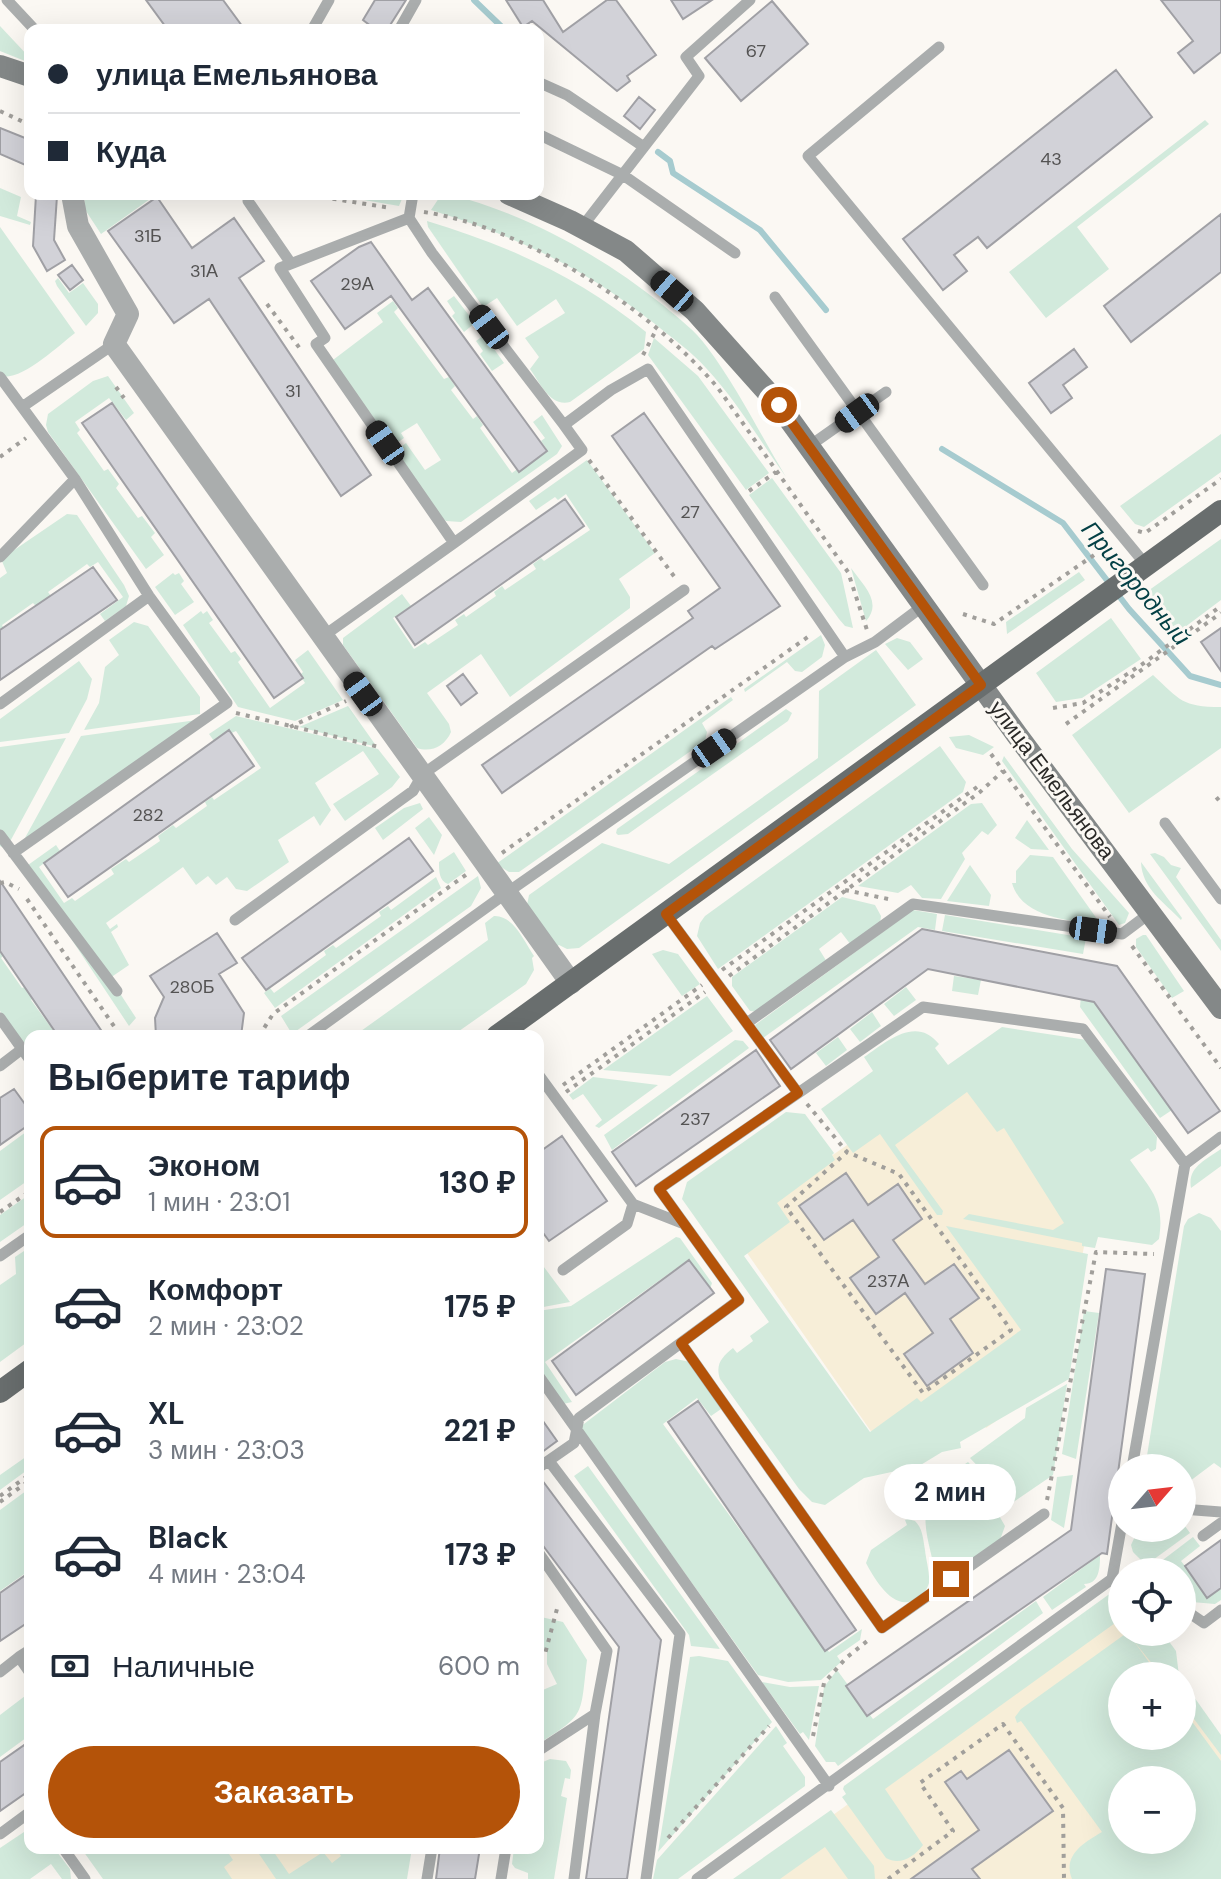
<!DOCTYPE html>
<html lang="ru">
<head>
<meta charset="utf-8">
<style>
	:root { --surface:#fff; --page:#f6f6f7; --text:#1f2937; --muted:#747a83; --line:#e0e1e3; --accent:#b45309 }
	body { margin:0; font-family:"DM Sans",sans-serif; background:var(--page); color:var(--text); height:100vh; display:flex; flex-direction:column; font-size:30px; white-space:nowrap }
	* { box-sizing:border-box; margin:0 }
	p { font-size:26px; color:var(--muted) }
	.icon { flex:none; width:44px; height:44px; fill:none; stroke:currentColor; stroke-width:2; stroke-linecap:round; stroke-linejoin:round }
	.map { position:relative; flex:1; overflow:hidden }
	.side { position:absolute; left:24px; top:1030px; width:520px; height:824px; display:flex; flex-direction:column; background:var(--surface); border-radius:16px; box-shadow:0 8px 32px #0002 }
	.side>* { flex:none }
	.top-card { position:absolute; left:24px; top:24px; width:520px; height:176px; border-radius:16px; box-shadow:0 8px 32px #0002; display:grid; align-content:center; height:176px; padding:0 24px; background:var(--surface) }
	.needle { width:52px; rotate:62deg }
	.fabs { position:absolute; left:1108px; top:1454px; display:grid; gap:16px }
	.fabs a { display:grid; place-items:center; width:88px; height:88px; border-radius:50%; background:var(--surface); box-shadow:0 8px 32px #0002; font-size:40px }
	.end { position:absolute; width:36px; height:36px; margin:-18px; border:10px solid #b45309; background:#fff; box-shadow:0 0 0 4px #fff }
	.from { border-radius:50% }
	.bubble { position:absolute; height:56px; border-radius:28px; background:var(--surface); box-shadow:0 8px 32px #0002; font-size:26px; font-weight:700; line-height:56px; text-align:center }
	.car { position:absolute; width:24px; height:48px; margin:-24px -12px; border-radius:10px; box-shadow:0 0 6px 2px #0007; background:linear-gradient(#222 24%,#8ab4d8 0 40%,#222 0 76%,#8ab4d8 0 86%,#222 0) }
	.top-card b { display:flex; align-items:center; gap:28px; height:76px; font-size:30px }
	.top-card b+b { border-top:2px solid var(--line) }
	.top-card i { width:20px; height:20px; background:var(--text) }
	ul { padding:0; list-style:none }
	li { display:flex; align-items:center; gap:24px; height:112px; margin:0 16px 12px; padding:0 8px; border:4px solid transparent; border-radius:16px }
	li div { flex:1 }
	li b { display:block; font-size:30px }
	li em { font-style:normal; font-weight:700 }
	li.active { border-color:var(--accent) }
	li>.icon { width:72px; height:72px; stroke-width:1.5 }
	h2 { padding:0 24px; font-size:36px; line-height:96px }
	.pay { display:flex; align-items:center; gap:20px; height:88px; padding:0 24px; font-size:30px }
	.pay p { margin-inline-start:auto }
	.button { display:flex; gap:16px; margin-top:auto; padding:16px 24px }
	.button a { flex:1; height:92px; border-radius:48px; background:var(--accent); color:#fff; font-size:32px; font-weight:700; line-height:92px; text-align:center }
	.map>svg:first-child { display:block }
</style>
</head>
<body>
<div class="map">
<svg width="1221" height="1879" viewBox="0 0 1221 1879">
	<rect width="100%" height="100%" fill="#fbf8f3"/>
	<!-- education -->
	<path fill="#f7eed8" fill-rule="evenodd" d="M954,1071L1094,1190L1061,1376L986,1428L973,1408L893,1463L729,1227Z
		M1121,1608L1122,1632H1138L1170,1676H1122V1736H1182V1693L1221,1747V1879H744ZM1122,1780H1182V1840H1122Z
		M201,1848H364L321,1879H223Z"/>
	<!-- green -->
	<path fill="#d2eadc" fill-rule="evenodd" d="M0,26L30,58V63L0,51Z
		M1205,120L1209,124L1077,227L1109,269L1046,318L1009,272Z
		M0,188L21,197L17,216L31,222L30,225L0,216Z
		M85,194H146L150,199L101,234L84,208Z
		M329,194H404L399,206Z
		M448,194C527,214 600,255 663,305C678,318 696,331 707,347C737,387 760,434 786,477C760,441 736,400 706,368C691,351 672,338 655,324C581,266 520,238 431,210L441,195Z
		M427,221C509,246 579,277 646,332L644,349L570,402C550,407 540,383 530,369L539,357L525,338L565,313L556,299L517,326L497,298L483,307L428,227Z
		M0,227L75,333C58,346 21,382 0,376Z
		M58,278L69,293L83,283L98,304V313L86,326L57,286L55,281Z
		M454,296L475,323L464,332L452,316L455,313L447,301Z
		M393,301L398,308L394,312L444,379L449,377L455,386L451,390L473,419L477,416L483,425L480,428L512,473L546,448L541,441L545,438L533,422L542,415L562,446L557,454L461,522L446,521L440,516L394,452L406,443L425,470L441,460L417,423L401,433L404,438L390,448L329,363L383,322L377,313Z
		M484,335L504,363L492,371L480,354L483,351L476,341Z
		M654,338L698,376L769,473L746,490L648,355Z
		M108,376L134,413L126,420L109,398L75,422L80,430L77,433L104,471L108,469L119,484L116,488L138,518L142,516L155,533L151,537L164,555L146,569L48,432L46,425L48,414L93,381Z
		M1221,434V472L1144,527L1135,524L1120,506Z
		M587,460L655,553L619,579L630,597V608L510,697L481,654L427,693L449,724L451,732C445,746 431,753 417,748L343,645V638L402,594L411,606L393,618L414,649L425,642L428,645L458,625L455,620L464,614L466,617L496,596L494,592L502,586L505,590L536,569L533,564L541,558L544,561L590,530L566,494L558,500L555,497L536,510L529,501Z
		M772,478L841,573L853,628L845,626L839,619L749,495Z
		M67,514L77,515L124,585L129,596L126,606L105,621L100,614L123,597L98,562L90,567L87,564L48,592L51,596L36,606L33,603L2,625L4,629L0,632V578L7,573L1,559Z
		M1221,539V600L1177,633L1138,598Z
		M851,568C863,585 883,602 866,621Z
		M1079,572L1085,580L1007,634L1006,622Z
		M173,573L175,575L179,573L184,581L181,584L194,602L175,615L155,587Z
		M201,611L203,614L207,611L213,620L209,623L231,653L235,651L241,659L238,662L270,708L305,683L300,675L303,672L295,660L308,650L343,700L295,721L238,707L183,625Z
		M1111,618L1141,659L1082,698L1056,702L1036,673Z
		M134,622L148,626L200,697V714L84,730L99,703L105,667L119,655L109,640Z
		M821,635L825,645L822,657L802,672L795,671L787,662L745,692L744,689Z
		M897,638L910,642L923,659L908,670L885,644Z
		M876,650L916,705L579,948L567,949L559,945L556,947L527,905L529,895L602,843L669,864L818,758L819,691Z
		M79,661L92,679L87,699L69,733L0,742V719Z
		M1153,675C1180,700 1182,707 1221,707V748L1129,813L1072,735Z
		M731,697L733,700L702,723L707,732L705,741L519,872H509L496,864Z
		M348,706L377,747L299,727Z
		M786,709L792,713L788,721L628,834L618,835L616,833L617,829Z
		M236,716L378,749L400,777L392,787L345,821L333,804L379,774L363,751L315,783L331,810L320,826L314,816L278,840L289,862L247,891L236,889L227,877L216,885L208,876L196,885L183,867L106,923L110,929L117,924L118,927L111,932L129,965L110,978L136,1018L129,1026L58,919L28,865L56,845L60,851L39,867L64,903L72,898L75,901L114,874L111,869L126,859L129,862L160,841L158,836L173,825L176,828L207,806L205,802L212,797L214,800L261,768L236,731L214,741L209,734Z
		M197,720L20,847L81,736Z
		M969,735L994,747L983,755L956,748L949,737Z
		M66,738L6,849L0,846V747Z
		M940,746L966,782L963,792L718,969L697,936L700,923L705,916Z
		M1004,756L1072,849L1129,913L1125,923L1119,925L1002,761Z
		M420,803L423,809L383,840L375,828L404,808Z
		M982,803L997,825L988,835L982,831L962,853L965,859L941,899L922,898L911,885L898,893L858,886L971,804Z
		M429,817L442,835L434,855L415,828Z
		M1027,820L1049,850L1031,849L1015,838Z
		M454,852L466,871L448,884C439,881 439,871 439,862Z
		M1155,853L1164,857L1171,865L1181,868L1176,877L1221,940V951L1150,854Z
		M1030,855L1053,857L1102,926C1072,920 1022,919 1012,883H1016V871Z
		M1141,862L1182,918L1181,920C1164,902 1142,889 1141,862Z
		M970,865L991,895L989,906L947,901Z
		M478,876L481,888L471,906L292,1034L281,1016Z
		M436,877L441,888L275,1008L264,993L270,988L274,993L326,955L324,951L333,945L336,948L381,916L379,912L388,906L391,910Z
		M842,897L875,905L881,916L880,924L851,945L841,932L819,949L827,962L759,1012L750,1011L732,986V977Z
		M913,910L937,914L935,930L918,927L763,1038L755,1025Z
		M945,915L1086,938L1083,954L942,931Z
		M494,916C513,915 524,941 534,956L532,958L534,970L526,984L452,1036H354L488,940L485,923Z
		M1143,935H1146L1184,991L1172,998L1136,947V939Z
		M0,949L4,955L1,958L22,988L27,986L34,997L31,1000L53,1030L58,1028L63,1036H30V1053L0,1011Z
		M663,950L678,954L700,984L682,996L652,954Z
		M954,976L981,980L978,995L952,991Z
		M906,987L916,1000L894,1016L884,1004Z
		M707,996L733,1031L670,1076L603,1070Z
		M1081,996L1093,998L1172,1110L1160,1118L1080,1007Z
		M872,1012L881,1026L860,1042L850,1029Z
		M1002,1027L1087,1040L1157,1137L1156,1149L1151,1152L1148,1148L1130,1160C1151,1190 1165,1200 1159,1239L1152,1245L1098,1237L1095,1248L1082,1246V1243L963,1219L969,1214L1053,1230L1064,1223L1004,1128L997,1132L967,1092L895,1145L943,1211L942,1215H937L880,1134L853,1153L821,1109L873,1071L864,1057C886,1042 916,1015 939,1044L935,1048L948,1065Z
		M838,1037L847,1050L826,1066L816,1053Z
		M735,1040L743,1041L749,1048L612,1150L604,1135Z
		M593,1077L658,1085L599,1128L595,1126L602,1120L583,1094L573,1100L569,1095Z
		M786,1112L805,1114L834,1153L832,1155L835,1160L777,1203L790,1222L744,1256L870,1432L917,1398L921,1402L1021,1330L946,1226L1088,1254L1069,1379L960,1442L961,1448L942,1452L919,1466L864,1478L825,1505L812,1502L799,1489L720,1379C715,1364 722,1357 733,1348L737,1353L753,1341L750,1336L769,1322L682,1199L687,1182Z
		M30,1129V1179L0,1200V1151Z
		M1221,1149V1166L1191,1188C1187,1167 1206,1160 1221,1149Z
		M30,1194V1221L0,1242V1215Z
		M1199,1213L1211,1218L1221,1231V1468L1214,1463L1182,1487V1468H1145L1184,1226L1188,1219Z
		M676,1237L680,1238L712,1283L710,1289L688,1260L545,1362L572,1402L563,1404L538,1369V1311L571,1306Z
		M30,1247V1340L0,1362V1285L16,1274L15,1257Z
		M538,1259L570,1302L538,1308V1300L543,1297L538,1290Z
		M1084,1311L1099,1313L1076,1459L1062,1454Z
		M676,1359L690,1362L724,1407L711,1416L697,1398L663,1424L829,1652L862,1629L860,1640L837,1656L841,1662L821,1680L788,1682L758,1675L580,1427L665,1362Z
		M1067,1384L1053,1475L1012,1503L970,1458L1025,1418L1026,1408Z
		M30,1454V1468L0,1490V1475Z
		M968,1462L1007,1505L997,1512L1005,1526L1000,1540L938,1585C926,1523 907,1502 968,1462Z
		M588,1466L720,1649L691,1646L689,1635L574,1476Z
		M1073,1475L1064,1528L1051,1520L1057,1477Z
		M30,1488V1570L0,1591V1510Z
		M908,1519L915,1521C923,1529 923,1539 925,1550C926,1560 930,1573 929,1583C927,1590 923,1594 917,1598C895,1614 875,1580 866,1563L871,1550L907,1525L905,1520Z
		M1182,1522L1190,1533L1146,1565L1133,1552L1131,1545L1139,1528H1182Z
		M1193,1537L1200,1546L1181,1561L1207,1594L1221,1584V1600L1215,1604L1192,1602L1182,1596V1572H1153L1151,1569Z
		M1100,1555C1100,1569 1099,1584 1084,1584L1086,1587L1052,1610L1043,1597Z
		M1122,1588V1618L885,1789L923,1845C914,1857 900,1866 886,1858L842,1797L846,1794L843,1789L844,1786L1115,1590Z
		M1036,1601L1043,1613L838,1766L835,1762H826L815,1746L824,1687L837,1670L873,1719Z
		M538,1613L541,1617L563,1622L587,1660C580,1715 587,1714 538,1744V1692L557,1684L547,1664V1652L538,1649Z
		M1128,1632H1162L1176,1651L1179,1676H1162L1133,1640L1159,1676H1122V1736H1182V1708L1221,1761V1879H1072C1062,1855 1085,1842 1102,1832L1021,1721L1017,1723L1015,1717L1021,1709ZM1182,1780V1840H1122V1780Z
		M699,1656L728,1661L772,1722L658,1852L690,1657Z
		M1182,1680L1221,1735V1755L1182,1703Z
		M762,1682L790,1687L819,1686L809,1740L803,1732L800,1734Z
		M30,1695V1735L0,1757V1715L25,1696Z
		M776,1726L787,1743L783,1746L805,1777V1786L678,1879H653L657,1860Z
		M550,1759L566,1761L571,1770L570,1779L565,1778L561,1796L567,1798L554,1879H528V1873L515,1868L512,1864L514,1848H538V1764Z
		M831,1810L874,1866L875,1879H848L825,1847L780,1879H733Z
		M30,1828V1848H54L70,1869L71,1879H62L51,1864L30,1879H0V1848Z
		M81,1848H225L233,1860L224,1867L232,1879H103Z
		M255,1848H271L289,1874L323,1852L332,1863L341,1856L336,1848H412L407,1879H276Z"/>
	<g fill="none" stroke-linecap="round" stroke-linejoin="round">
		<!-- stream -->
		<path stroke="#a6cbcf" stroke-width="6" d="M474,0L505,30
			M658,152L670,161L673,173L760,230L826,310
			M942,449L1063,523L1129,609L1190,676L1221,685"/>
	</g>
	<!-- building -->
	<path fill="#d2d2d8" stroke="#a0a0a5" stroke-width="2" d="M146,0H223L245,30H168Z
		M375,0H406L387,30H372V27L363,20Z
		M506,0H543L563,32L607,0H616L656,55L627,76L630,81L617,91L532,21L523,27Z
		M671,0H712L683,19Z
		M1161,0H1221V52L1194,73L1178,53L1193,41Z
		M772,1L808,44L741,101L705,58Z
		M1116,70L1152,117L987,248L978,237L954,255L967,271L943,290L903,239Z
		M639,97L655,110L640,129L624,116Z
		M0,128L30,140V167L0,154Z
		M36,195L57,196L54,240L65,260L47,271L33,246Z
		M157,197L192,248L234,218L264,261L239,278L371,475L341,496L209,299L174,323L108,231Z
		M1221,214V272L1131,342L1104,306Z
		M371,242L412,300L428,288L547,451L519,472L391,296L345,329L311,281L359,247Z
		M72,265L83,280L70,290L58,275Z
		M1074,349L1087,367L1063,385L1072,398L1051,413L1029,383Z
		M112,403L303,678L274,698L82,423Z
		M644,413L780,606L715,649L712,646L502,793L482,765L693,618L688,611L720,588L612,436Z
		M565,499L584,526L415,645L396,617Z
		M93,567L117,600L0,680V630Z
		M1221,628V671L1201,642Z
		M463,674L477,693L461,705L447,686Z
		M229,730L254,766L68,897L44,863Z
		M409,838L433,871L266,990L242,958Z
		M0,881L105,1036H58L0,951Z
		M922,929L1117,966L1220,1111L1188,1133L1094,1002L928,969L791,1069L770,1040Z
		M217,933L237,963L219,974L244,1013L241,1036H156L155,1018L164,997L150,976Z
		M756,1050L780,1086L636,1186L612,1152Z
		M14,1089L30,1111V1124L0,1145V1098Z
		M562,1136L607,1201L549,1241L538,1226V1153Z
		M846,1173L868,1205L898,1184L922,1219L893,1240L925,1284L954,1264L979,1298L950,1319L973,1353L927,1386L904,1354L933,1333L905,1293L876,1314L850,1278L879,1257L853,1220L824,1240L799,1206Z
		M689,1260L714,1293L576,1395L552,1361Z
		M1106,1269L1145,1274L1107,1554L1102,1553L867,1716L846,1686L1071,1530Z
		M698,1401L856,1630L825,1651L668,1422Z
		M538,1414L557,1441L538,1455Z
		M539,1476L661,1640L627,1879H586L619,1647L538,1539Z
		M1221,1540V1588L1207,1598L1185,1566Z
		M30,1572V1621L0,1641V1593Z
		M30,1741V1790L0,1811V1762Z
		M1009,1750L1053,1811L972,1869L980,1879H911L979,1830L945,1782L961,1771L967,1779Z
		M440,1848H480L475,1879H436Z"/>
	<g fill="none" stroke-linecap="round" stroke-linejoin="round">
		<!-- path -->
		<path stroke="#a19f9b" stroke-width="4" stroke-dasharray="4 6" stroke-linecap="butt" d="M0,111L30,125
			M303,194L391,208
			M424,212C526,227 652,310 718,388L848,572L867,630
			M267,304L301,350
			M643,355L655,332
			M116,387L124,398
			M0,457L26,438
			M589,460L676,579
			M749,491L776,472
			M1138,531L1145,533L1221,479
			M963,614L994,624L1110,544
			M1053,708L1083,703L1144,663L1221,606
			M236,713L379,747
			M1066,724L1221,613
			M290,727L346,701
			M991,754L1110,917
			M1216,800L1221,796
			M502,853L812,634
			M0,883L5,882L19,889
			M845,890L893,900
			M27,899L118,1032
			M1132,946L1221,1068
			M722,970L977,787
			M729,976L980,792L1003,771
			M259,1036L273,1014L467,874
			M563,1085L702,985
			M566,1092L705,992
			M807,1104L847,1152L899,1174L1011,1330L923,1393L786,1207L847,1152
			M0,1212L30,1191
			M0,1496L30,1474
			M1047,1500L1096,1252L1154,1254
			M0,1502L30,1480
			M538,1651L545,1654L558,1605
			M813,1736L824,1683L846,1658L871,1638
			M668,1838L769,1726
			M888,1879L953,1831L920,1783L1003,1724L1063,1808L1064,1879"/>
		<!-- service -->
		<path stroke="#aaadad" stroke-width="11" d="M7,0L35,30
			M312,30L329,0
			M399,30L416,0
			M939,47L808,156L1146,565
			M538,82L567,95L644,147
			M538,134L623,175L735,253
			M248,201L290,262
			M409,218L413,194
			M582,227L699,76L686,57L750,0
			M775,297L983,585
			M0,377L75,479L0,557
			M22,407L114,344
			M808,447L886,392
			M454,543L582,450L564,425
			M322,637L454,543L316,344L325,338L280,268L409,218L432,253L564,425L611,390L648,369L845,657
			M0,704L149,596
			M1165,823L1221,899
			M0,835L117,991
			M13,853L227,703L149,596L75,479
			M666,914L798,1093
			M235,920L413,791L423,774L684,590
			M0,1018L30,1060
			M747,1023L913,904L1122,934L1150,913
			M308,1036L505,894L845,657L875,642L923,606
			M0,1066L22,1049
			M538,1074L633,1204L684,1224
			M0,1256L30,1235
			M563,1270L627,1224L633,1204
			M681,1343L882,1628L1044,1514
			M538,1375L829,1786
			M549,1461L680,1634L646,1879
			M538,1468L574,1443L579,1418L739,1300L659,1189L923,1007L1083,1029L1185,1164L1221,1137
			M1132,1468L1185,1164
			M1182,1509L1221,1512
			M1203,1536L1221,1523
			M538,1552L607,1651L595,1714L574,1879
			M1112,1579L1122,1523
			M1182,1608L1204,1623L1221,1610
			M30,1650L19,1657L30,1673
			M0,1672L19,1657
			M538,1751L595,1714
			M0,1834L30,1812
			M63,1848L85,1879
			M427,1879L432,1848
			M501,1879L506,1848
			M697,1879L1112,1579H1122"/>
		<!-- minor -->
		<path stroke="#aaadad" stroke-width="22" d="M72,194L78,226L128,314L114,344L571,983"/>
		<!-- secondary -->
		<path stroke="#848888" stroke-width="22" d="M0,66L30,76
			M509,194L570,221L626,251L695,311L779,405L1017,735L1221,1008"/>
		<!-- primary -->
		<path stroke="#696e6e" stroke-width="22" d="M497,1036L1221,511
			M0,1392L30,1370"/>
	</g>
	<g fill="none" stroke-linecap="round" stroke-linejoin="round">
		<!-- route -->
		<path stroke="#b45309" stroke-width="10" d="M779,405L981,685L666,914L798,1093L659,1189L739,1300L681,1343L882,1628L951,1579"/>
	</g>
	<g text-anchor="middle" dominant-baseline="central" stroke-width="6" stroke-linejoin="round" paint-order="stroke">
		<!-- number labels -->
		<g font-size="18" fill="#545353">
			<text x="756" y="51">67</text>
			<text x="1051" y="159">43</text>
			<text x="148" y="236">31Б</text>
			<text x="204" y="271">31А</text>
			<text x="357" y="284">29А</text>
			<text x="293" y="391">31</text>
			<text x="690" y="512">27</text>
			<text x="148" y="815">282</text>
			<text x="192" y="987">280Б</text>
			<text x="695" y="1119">237</text>
			<text x="888" y="1281">237А</text>
		</g>
		<!-- street labels -->
		<g font-size="22" fill="#2a2927" stroke="#fbf8f3">
			<text transform="translate(1052 780) rotate(53)">улица Емельянова</text>
		</g>
		<!-- water labels -->
		<g font-size="24" font-style="italic" fill="#044045" stroke="#fbf8f3">
			<text transform="translate(1136 583) rotate(50)">Пригородный</text>
		</g>
	</g>
</svg>
<div class="fabs">
<a><svg class="needle" viewBox="-14 -14 28 28"><path d="M0-13l5 13h-10z" fill="#e53935"/><path d="M0 13l5-13h-10z" fill="#747a83"/></svg></a>
<a><svg class="icon" aria-label="locate" viewBox="0 0 24 24"><circle cx="12" cy="12" r="6"/><path d="M12 2v4M12 18v4M2 12h4M18 12h4"/></svg></a>
<a>+</a>
<a>−</a>
</div>
<i class="end from" style="left:779px;top:405px"></i>
<i class="end" style="left:951px;top:1579px"></i>
<div class="bubble" style="left:884px;top:1464px;width:132px">2 мин</div>
<i class="car" style="left:672px;top:291px;rotate:311deg"></i>
<i class="car" style="left:489px;top:327px;rotate:323deg"></i>
<i class="car" style="left:857px;top:413px;rotate:234deg"></i>
<i class="car" style="left:385px;top:443px;rotate:325deg"></i>
<i class="car" style="left:363px;top:694px;rotate:324deg"></i>
<i class="car" style="left:714px;top:748px;rotate:55deg"></i>
<i class="car" style="left:1093px;top:930px;rotate:98deg"></i>
<div class="top-card">
<b><i class="from"></i>улица Емельянова</b>
<b><i></i>Куда</b>
</div>
<section class="side">
<h2>Выберите тариф</h2>
<ul>
<li class="active"><svg class="icon" aria-label="car" viewBox="0 0 24 24"><path d="M5 17H2v-5l4-1 3-4h7l3 4 3 1v5h-3M9 17h6M6 11h13"/><circle cx="7" cy="17" r="2"/><circle cx="17" cy="17" r="2"/></svg><div><b>Эконом</b><p>1 мин · 23:01</p></div><em>130 ₽</em></li>
<li><svg class="icon" aria-label="car" viewBox="0 0 24 24"><path d="M5 17H2v-5l4-1 3-4h7l3 4 3 1v5h-3M9 17h6M6 11h13"/><circle cx="7" cy="17" r="2"/><circle cx="17" cy="17" r="2"/></svg><div><b>Комфорт</b><p>2 мин · 23:02</p></div><em>175 ₽</em></li>
<li><svg class="icon" aria-label="car" viewBox="0 0 24 24"><path d="M5 17H2v-5l4-1 3-4h7l3 4 3 1v5h-3M9 17h6M6 11h13"/><circle cx="7" cy="17" r="2"/><circle cx="17" cy="17" r="2"/></svg><div><b>XL</b><p>3 мин · 23:03</p></div><em>221 ₽</em></li>
<li><svg class="icon" aria-label="car" viewBox="0 0 24 24"><path d="M5 17H2v-5l4-1 3-4h7l3 4 3 1v5h-3M9 17h6M6 11h13"/><circle cx="7" cy="17" r="2"/><circle cx="17" cy="17" r="2"/></svg><div><b>Black</b><p>4 мин · 23:04</p></div><em>173 ₽</em></li>
</ul>
<div class="pay"><svg class="icon" aria-label="cash" viewBox="0 0 24 24"><path d="M3 7h18v10H3z"/><circle cx="12" cy="12" r="2"/></svg>Наличные<p>600 m</p></div>
<div class="button"><a>Заказать</a></div>
</section>
</div>
</body>
</html>
